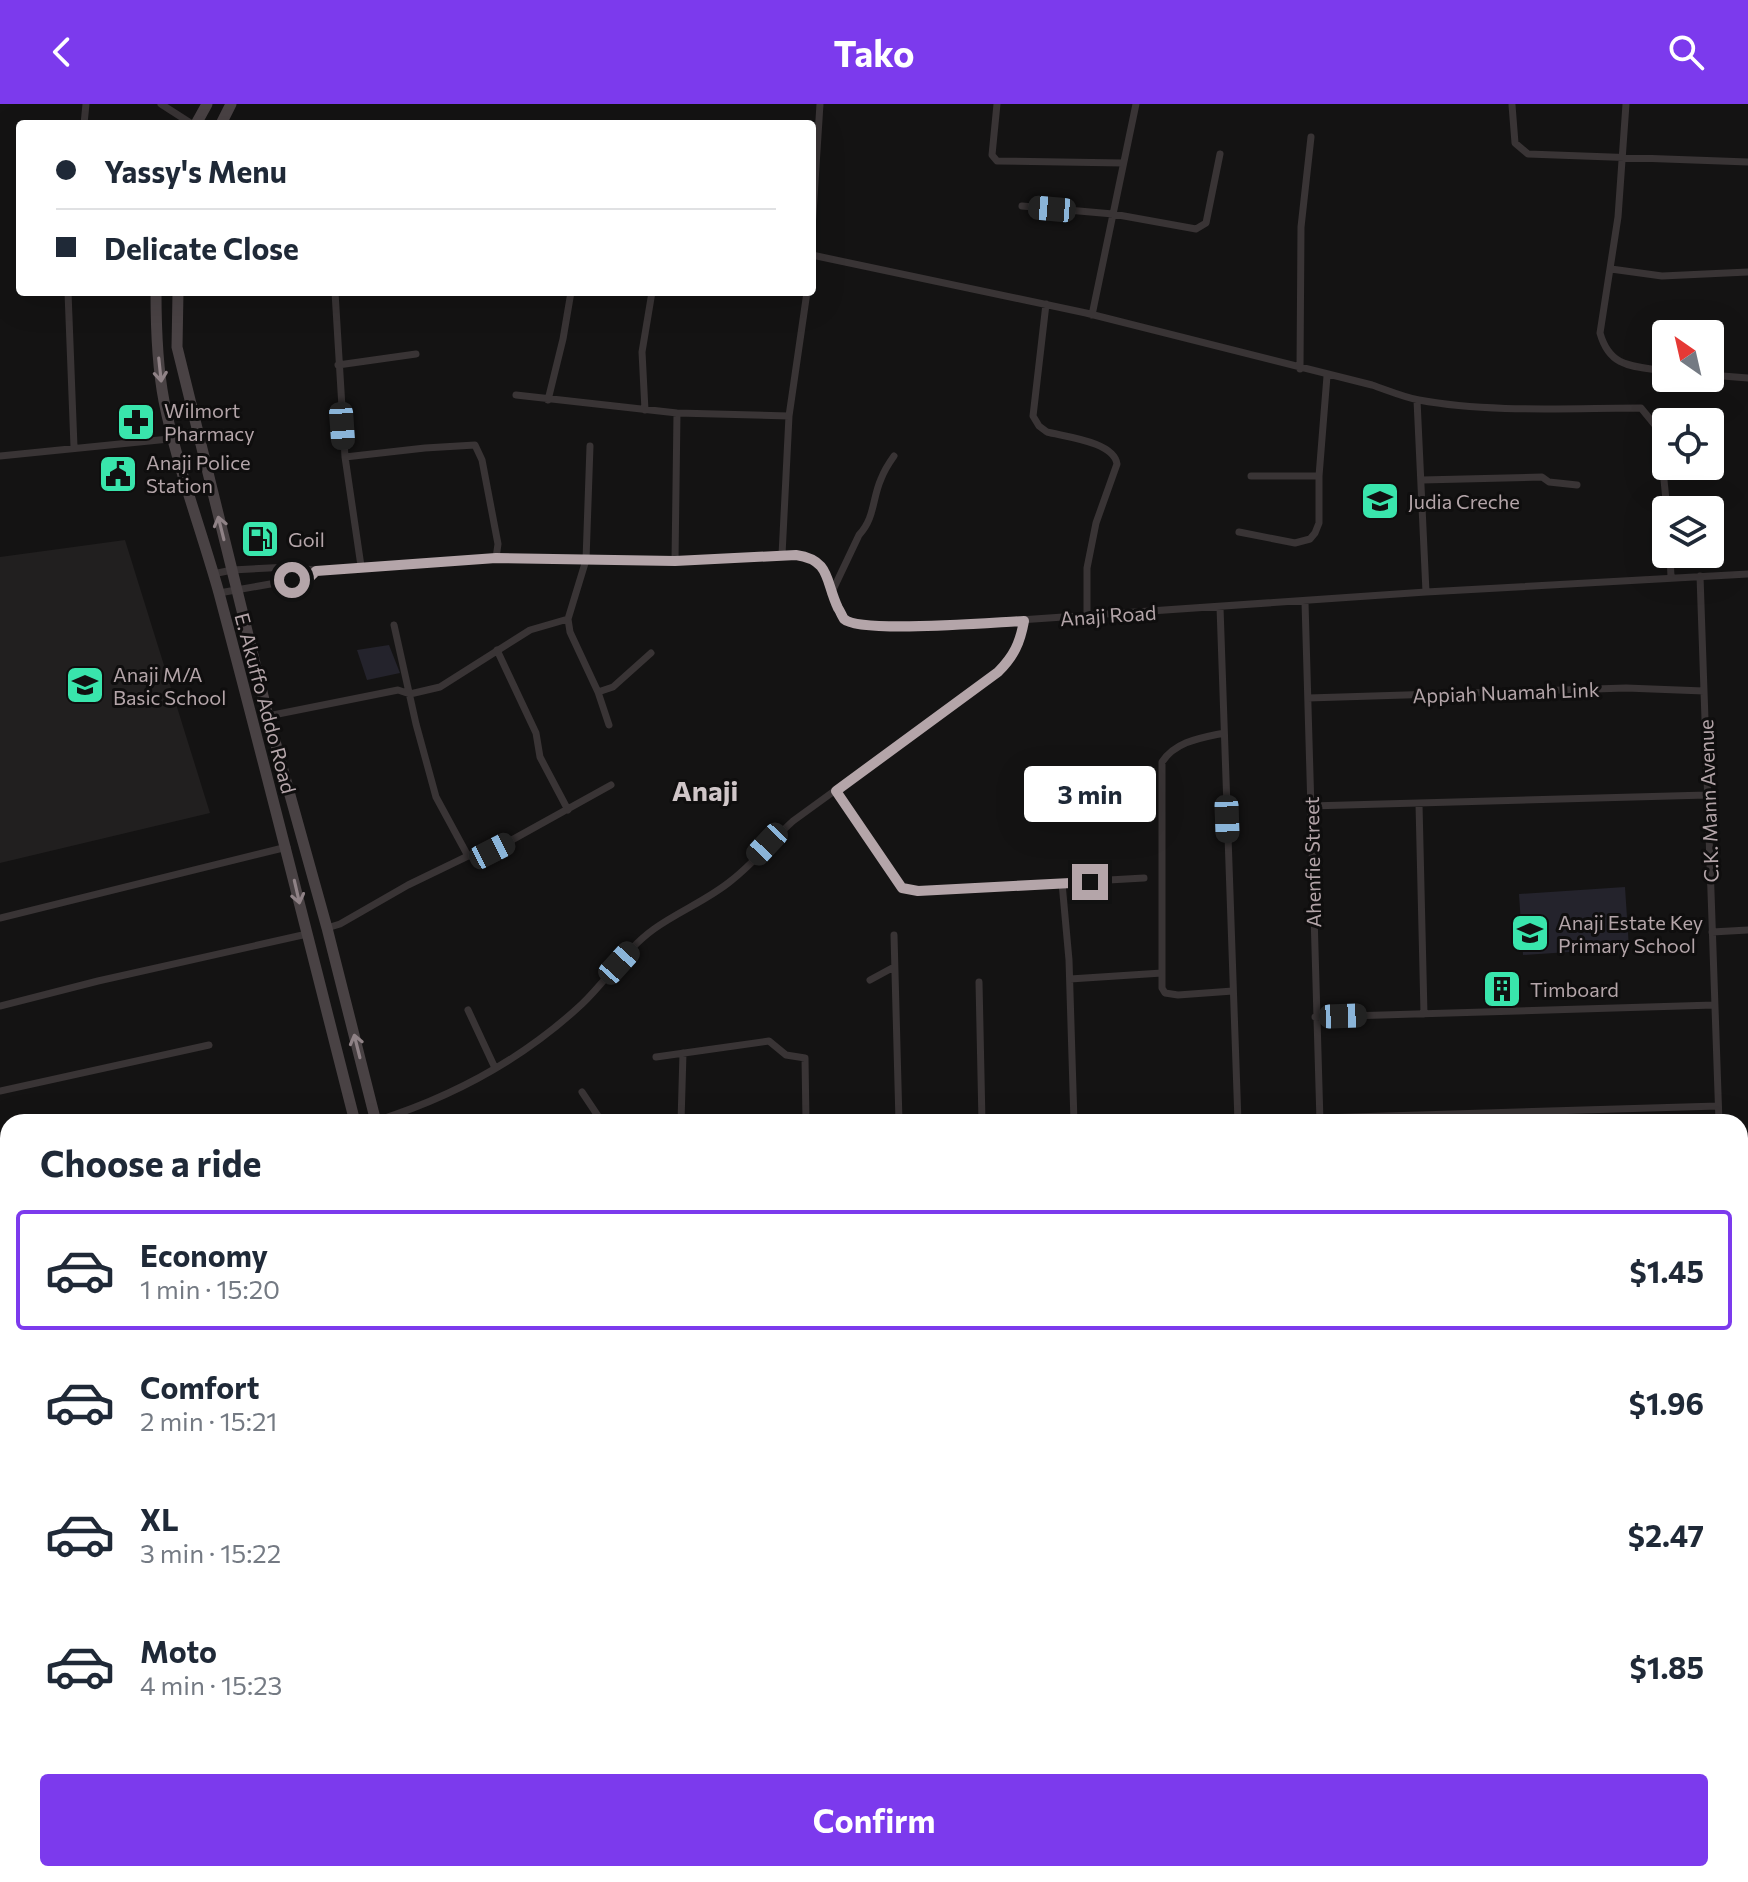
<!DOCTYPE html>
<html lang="en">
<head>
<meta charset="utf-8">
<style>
	:root { --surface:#fff; --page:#f2f2f3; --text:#1f2937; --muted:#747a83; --line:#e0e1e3; --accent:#7c3aed }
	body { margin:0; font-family:Commissioner,sans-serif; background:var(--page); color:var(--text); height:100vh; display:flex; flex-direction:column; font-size:30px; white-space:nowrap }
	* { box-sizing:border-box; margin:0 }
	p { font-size:26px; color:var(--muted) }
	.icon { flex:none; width:44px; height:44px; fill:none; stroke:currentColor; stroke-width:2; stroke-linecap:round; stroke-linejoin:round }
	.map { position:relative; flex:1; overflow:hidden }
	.details { position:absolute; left:0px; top:1010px; width:1748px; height:768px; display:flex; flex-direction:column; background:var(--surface); border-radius:24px 24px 0 0; box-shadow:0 8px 32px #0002 }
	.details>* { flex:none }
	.guide { position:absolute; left:16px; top:16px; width:800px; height:176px; border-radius:8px; box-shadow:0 8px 32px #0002; display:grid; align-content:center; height:176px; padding:0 40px; background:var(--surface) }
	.needle { width:52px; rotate:326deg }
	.controls { position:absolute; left:1652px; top:216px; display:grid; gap:16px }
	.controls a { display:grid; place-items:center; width:72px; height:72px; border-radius:8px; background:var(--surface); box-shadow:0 8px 32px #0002; font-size:40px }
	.end { position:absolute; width:36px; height:36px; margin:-18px; border:10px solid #b4a5a9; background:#111; box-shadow:0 0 0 4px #111 }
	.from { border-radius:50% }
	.bubble { position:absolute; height:56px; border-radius:8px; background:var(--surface); box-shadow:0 8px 32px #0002; font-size:26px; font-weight:700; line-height:56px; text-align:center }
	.car { position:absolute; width:24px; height:48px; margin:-24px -12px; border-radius:10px; box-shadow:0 0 6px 2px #0007; background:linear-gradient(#222 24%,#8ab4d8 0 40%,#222 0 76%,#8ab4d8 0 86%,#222 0) }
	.guide b { display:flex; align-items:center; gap:28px; height:76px; font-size:30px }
	.guide b+b { border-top:2px solid var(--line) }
	.guide i { width:20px; height:20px; background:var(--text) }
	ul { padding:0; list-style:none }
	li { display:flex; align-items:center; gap:24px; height:120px; margin:0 16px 12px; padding:0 24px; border:4px solid transparent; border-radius:8px }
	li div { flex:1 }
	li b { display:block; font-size:30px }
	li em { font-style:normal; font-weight:700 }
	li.on { border-color:var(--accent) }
	li>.icon { width:72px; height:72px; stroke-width:1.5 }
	h2 { padding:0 40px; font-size:36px; line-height:96px }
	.action { display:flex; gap:16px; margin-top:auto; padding:16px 40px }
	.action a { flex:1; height:92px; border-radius:8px; background:var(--accent); color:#fff; font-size:32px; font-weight:700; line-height:92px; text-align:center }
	header { display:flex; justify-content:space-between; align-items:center; height:104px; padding:0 40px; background:var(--accent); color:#fff; font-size:36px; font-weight:700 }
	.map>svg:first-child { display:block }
</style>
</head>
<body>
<header><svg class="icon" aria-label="back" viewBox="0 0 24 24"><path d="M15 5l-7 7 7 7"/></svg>Tako<svg class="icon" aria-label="search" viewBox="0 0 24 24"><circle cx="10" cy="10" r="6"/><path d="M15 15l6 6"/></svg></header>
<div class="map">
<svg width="1748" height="1778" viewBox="0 0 1748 1778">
	<rect width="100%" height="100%" fill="#141313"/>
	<!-- built -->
	<path fill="#211f1f" d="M125,436L210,709L0,759V453Z"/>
	<!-- green -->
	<path fill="#24232c" d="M389,541L400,569L367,576L357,546Z
		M1625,783L1629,844L1523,851L1519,790Z"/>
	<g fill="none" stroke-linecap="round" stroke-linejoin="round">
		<!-- street -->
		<path stroke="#393435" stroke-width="7" d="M161,0L192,20
			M997,0L992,51L997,57L1123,59
			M1626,0L1618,113L1600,229C1610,265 1634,262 1666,267
			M1512,1L1515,39L1528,50L1748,58
			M84,20L86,0
			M1022,102L1113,110L1196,125L1206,119L1220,50
			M812,125L820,0
			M812,151L1086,209L1372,281C1387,286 1403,293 1419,296C1488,309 1571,304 1641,304L1659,326L1667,406
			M1611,165L1662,172L1748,168
			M68,188L74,343
			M335,188L345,353L361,462
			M1046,200L1033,312L1039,322L1047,328C1067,333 1114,338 1117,360L1096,419L1087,464V513
			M1092,211L1136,0
			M338,261L416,250
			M1300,265L1301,123L1311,33
			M1710,271L1748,274
			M516,291L677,309L789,312
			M548,296L563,235L571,188
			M1417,296L1426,488
			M645,306L642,248L652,188
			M590,342L586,456L568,515L570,528L598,588L609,621
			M0,352L199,332
			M345,353L425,344L475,341L482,356L498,440L496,454
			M1251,372H1319
			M1422,376L1542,373L1549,378L1577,381
			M1239,428L1295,439L1310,435L1315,429L1319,419V372L1327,272
			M1670,450L1671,473
			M782,451L789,312L807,188
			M675,457L677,309
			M213,470L232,466L289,463L323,467L496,454L675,457L796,451C831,456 826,478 839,505C840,508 843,514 845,516C858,527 914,522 933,522L1426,488L1748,470
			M1700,472L1719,1018
			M219,489L310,473L316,467
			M831,490L859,431C875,414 872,395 881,375C884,367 889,359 894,352
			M1305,498L1320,1018
			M1220,503L1238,1018
			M394,521L416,620L436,693L468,752
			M497,546L536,629L540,653L568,706
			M598,588L613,583L651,549
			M1308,594L1626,584L1704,587
			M268,612L398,586L410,590L440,583L530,526L568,515
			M1224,629C1201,634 1176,637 1162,658V884L1165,889L1178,891L1233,887
			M836,687L902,784L918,787L1144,774
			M1419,700L1424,910
			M1310,702L1707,691
			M1062,779L1069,856L1074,1018
			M0,814L287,743
			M327,824L340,820L408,781L468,752L492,747L611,681
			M1712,828L1748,826
			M894,831L899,1018
			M1070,875L1162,869
			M870,876L894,863
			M979,878L982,1018
			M0,902L98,877L307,830
			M468,906L495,964
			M1315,913L1714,901
			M656,953L769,937L786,951L805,954L806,1018
			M0,987L209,941
			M582,988L602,1018
			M1320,1014L1718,1002
			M376,1017C452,993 524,954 582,900C607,876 626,845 654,825C679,807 708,796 732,776C754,759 772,736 793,717L998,568C1014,552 1020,539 1024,517
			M681,1018L683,949
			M0,1097L8,1096
			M0,1203L8,1202
			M0,1304L8,1302
			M0,1570L7,1609
			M0,1703L8,1701
			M1740,1707L1748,1706
			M142,1770L144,1778
			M224,1770L225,1778
			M312,1770L313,1778
			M403,1770L404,1778
			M620,1770L621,1778
			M1092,1770L1094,1778
			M1167,1770L1168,1778
			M1461,1770V1778
			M1635,1770V1778
			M898,1778L900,1770"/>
		<!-- secondary -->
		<path stroke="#494244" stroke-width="11" d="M196,20L207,0
			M221,20L231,0
			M156,188C156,224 157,261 164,297C177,362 201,425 219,489C266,665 310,842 355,1018
			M178,188L177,243L268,612L327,824L376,1018
			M1740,1598H1748
			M447,1770V1778
			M473,1770L474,1778"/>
	</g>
	<!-- one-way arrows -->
	<defs><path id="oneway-shaft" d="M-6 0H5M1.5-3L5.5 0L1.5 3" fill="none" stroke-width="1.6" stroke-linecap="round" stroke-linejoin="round" transform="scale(2)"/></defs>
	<g stroke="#8f8286">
		<use href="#oneway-shaft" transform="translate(160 266) rotate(84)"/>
		<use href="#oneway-shaft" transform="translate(221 424) rotate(-104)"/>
		<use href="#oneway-shaft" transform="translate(297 788) rotate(77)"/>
		<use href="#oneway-shaft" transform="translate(357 942) rotate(-104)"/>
	</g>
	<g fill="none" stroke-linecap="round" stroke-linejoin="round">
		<!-- route -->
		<path stroke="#b4a5a9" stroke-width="10" d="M292,476L310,473L316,467L496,454L675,457L796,451C831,456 825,477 838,504C839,505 843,514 844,515C860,530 997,518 1024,517C1020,539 1014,552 998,568L836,687L902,784L918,787L1090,778"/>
	</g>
	<!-- icons -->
	<defs>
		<g id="pharmacy-square" transform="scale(2)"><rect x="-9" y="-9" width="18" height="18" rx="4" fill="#39e5ac" stroke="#0f0e0e"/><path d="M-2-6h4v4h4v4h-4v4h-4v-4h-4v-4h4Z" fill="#111"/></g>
		<g id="civic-square" transform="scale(2)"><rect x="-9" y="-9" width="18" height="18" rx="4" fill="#39e5ac" stroke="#0f0e0e"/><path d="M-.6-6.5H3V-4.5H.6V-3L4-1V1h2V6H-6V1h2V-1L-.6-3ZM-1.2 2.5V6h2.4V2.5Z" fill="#111"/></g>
		<g id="school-square" transform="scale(2)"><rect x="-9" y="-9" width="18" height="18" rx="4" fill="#39e5ac" stroke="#0f0e0e"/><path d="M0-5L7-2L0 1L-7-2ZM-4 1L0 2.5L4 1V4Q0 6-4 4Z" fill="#111"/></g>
		<g id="fuel-square" transform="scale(2)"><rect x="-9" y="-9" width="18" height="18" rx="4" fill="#39e5ac" stroke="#0f0e0e"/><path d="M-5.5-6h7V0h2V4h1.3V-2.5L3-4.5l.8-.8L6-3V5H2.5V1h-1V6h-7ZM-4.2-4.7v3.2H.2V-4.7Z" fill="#111"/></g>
		<g id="building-square" transform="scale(2)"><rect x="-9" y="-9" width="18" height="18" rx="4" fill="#39e5ac" stroke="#0f0e0e"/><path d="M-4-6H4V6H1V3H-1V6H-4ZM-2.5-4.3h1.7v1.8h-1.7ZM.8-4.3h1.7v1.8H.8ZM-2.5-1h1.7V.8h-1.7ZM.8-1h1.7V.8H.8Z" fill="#111"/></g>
	</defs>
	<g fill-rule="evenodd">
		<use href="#pharmacy-square" x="136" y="318"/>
		<use href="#civic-square" x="118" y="370"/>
		<use href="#school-square" x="1380" y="397"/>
		<use href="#fuel-square" x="260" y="435"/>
		<use href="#school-square" x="85" y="581"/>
		<use href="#school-square" x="1530" y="829"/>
		<use href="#building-square" x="1502" y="885"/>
	</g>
	<g text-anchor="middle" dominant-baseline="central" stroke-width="6" stroke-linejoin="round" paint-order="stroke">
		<!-- poi labels -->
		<g font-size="20" fill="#b4a5a9" stroke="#0f0e0e" text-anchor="start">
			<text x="164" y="306">Wilmort<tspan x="164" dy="23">Pharmacy</tspan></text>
			<text x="146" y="358">Anaji Police<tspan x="146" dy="23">Station</tspan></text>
			<text x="1408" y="397">Judia Creche</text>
			<text x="288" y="435">Goil</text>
			<text x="113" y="570">Anaji M/A<tspan x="113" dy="23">Basic School</tspan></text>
			<text x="1558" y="818">Anaji Estate Key<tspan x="1558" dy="23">Primary School</tspan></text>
			<text x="1530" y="885">Timboard</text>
		</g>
		<!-- street labels -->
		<g font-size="20" fill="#b4a5a9" stroke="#0f0e0e">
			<text transform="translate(1108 511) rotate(-4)">Anaji Road</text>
			<text transform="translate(1506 588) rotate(-2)">Appiah Nuamah Link</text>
			<text transform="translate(266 599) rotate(75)">E. Akuffo Addo Road</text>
			<text transform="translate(1708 697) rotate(-92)">C.K. Mann Avenue</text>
			<text transform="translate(1312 758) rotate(-91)">Ahenfie Street</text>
		</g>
		<!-- district labels -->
		<g font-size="28" font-weight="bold" fill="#d0c6c8" stroke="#0f0e0e">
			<text x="705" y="686">Anaji</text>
		</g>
	</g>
</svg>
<div class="controls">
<a><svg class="needle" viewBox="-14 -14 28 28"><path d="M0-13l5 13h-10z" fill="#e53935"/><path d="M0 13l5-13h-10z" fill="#747a83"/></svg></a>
<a><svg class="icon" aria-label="locate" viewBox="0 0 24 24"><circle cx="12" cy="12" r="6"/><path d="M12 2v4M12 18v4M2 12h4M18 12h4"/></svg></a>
<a><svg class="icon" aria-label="layers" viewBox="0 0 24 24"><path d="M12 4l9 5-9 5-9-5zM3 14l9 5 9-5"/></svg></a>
</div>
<i class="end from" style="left:292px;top:476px"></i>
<i class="end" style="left:1090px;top:778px"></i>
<div class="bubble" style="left:1024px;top:662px;width:132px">3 min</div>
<i class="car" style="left:1052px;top:105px;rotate:275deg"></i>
<i class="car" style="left:342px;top:322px;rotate:176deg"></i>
<i class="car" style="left:1227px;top:715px;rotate:178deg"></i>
<i class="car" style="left:767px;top:740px;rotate:223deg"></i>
<i class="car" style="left:492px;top:747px;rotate:63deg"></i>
<i class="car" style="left:619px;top:859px;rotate:42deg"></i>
<i class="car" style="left:1343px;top:912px;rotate:88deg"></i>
<div class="guide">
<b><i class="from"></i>Yassy's Menu</b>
<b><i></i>Delicate Close</b>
</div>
<section class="details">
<h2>Choose a ride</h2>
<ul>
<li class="on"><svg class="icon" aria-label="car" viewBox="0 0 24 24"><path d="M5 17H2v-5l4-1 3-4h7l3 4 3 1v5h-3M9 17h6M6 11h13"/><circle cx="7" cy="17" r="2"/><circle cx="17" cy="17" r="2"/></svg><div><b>Economy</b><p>1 min · 15:20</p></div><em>$1.45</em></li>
<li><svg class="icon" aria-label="car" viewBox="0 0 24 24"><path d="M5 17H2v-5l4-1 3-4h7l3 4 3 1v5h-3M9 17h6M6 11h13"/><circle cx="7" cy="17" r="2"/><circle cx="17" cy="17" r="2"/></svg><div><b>Comfort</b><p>2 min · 15:21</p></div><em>$1.96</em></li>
<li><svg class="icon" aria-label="car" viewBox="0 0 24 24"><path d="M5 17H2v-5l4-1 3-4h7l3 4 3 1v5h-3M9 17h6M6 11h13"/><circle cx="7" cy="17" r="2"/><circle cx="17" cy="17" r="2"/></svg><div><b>XL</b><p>3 min · 15:22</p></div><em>$2.47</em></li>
<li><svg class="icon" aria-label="car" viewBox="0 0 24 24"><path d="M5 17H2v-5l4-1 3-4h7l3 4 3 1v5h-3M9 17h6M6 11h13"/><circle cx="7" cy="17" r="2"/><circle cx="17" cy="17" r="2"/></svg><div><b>Moto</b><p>4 min · 15:23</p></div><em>$1.85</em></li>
</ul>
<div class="action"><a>Confirm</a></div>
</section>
</div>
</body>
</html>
